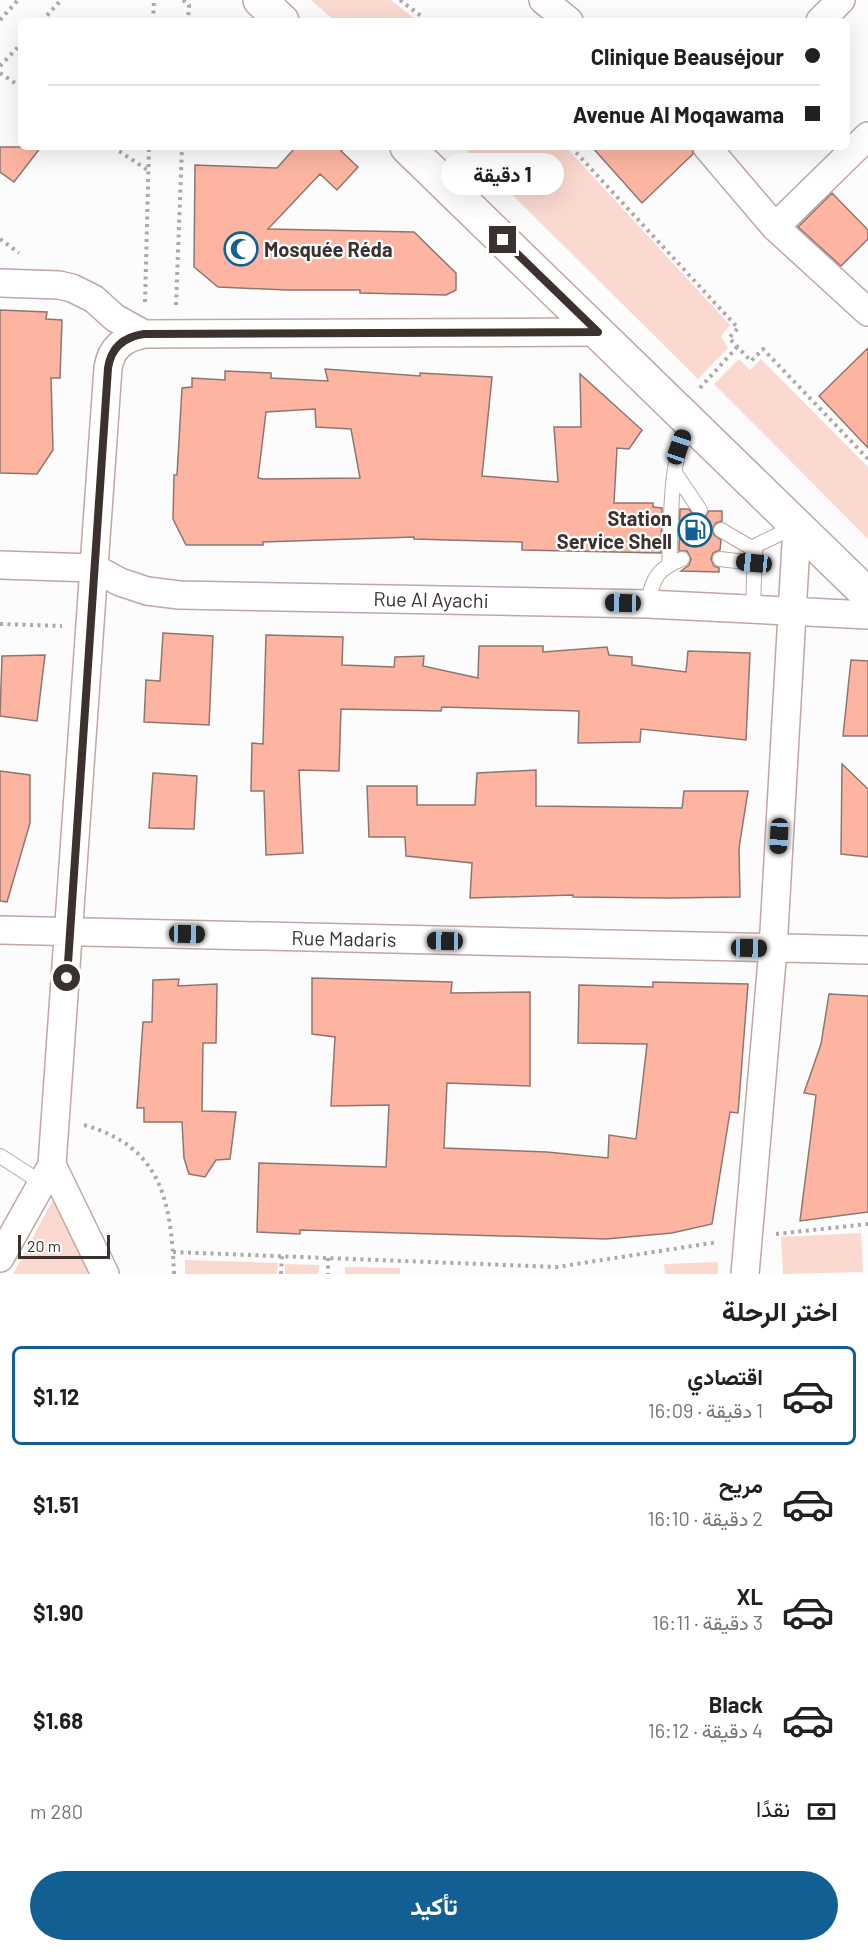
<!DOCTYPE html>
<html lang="ar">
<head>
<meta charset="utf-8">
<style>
	:root { --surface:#fff; --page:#f6f6f6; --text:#202124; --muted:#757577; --line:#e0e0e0; --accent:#126093 }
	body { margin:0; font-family:Barlow,Vazirmatn,sans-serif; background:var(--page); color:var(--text); direction:rtl; height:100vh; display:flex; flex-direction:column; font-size:22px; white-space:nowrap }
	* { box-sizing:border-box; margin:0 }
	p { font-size:20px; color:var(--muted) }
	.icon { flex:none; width:33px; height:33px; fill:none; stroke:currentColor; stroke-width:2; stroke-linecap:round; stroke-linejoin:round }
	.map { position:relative; height:1274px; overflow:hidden; direction:ltr }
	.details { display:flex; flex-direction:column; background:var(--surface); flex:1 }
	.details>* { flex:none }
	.hud { position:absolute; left:18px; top:18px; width:832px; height:132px; border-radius:9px; box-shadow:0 6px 24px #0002; direction:rtl; display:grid; align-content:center; height:132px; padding:0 30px; background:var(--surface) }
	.scale { position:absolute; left:18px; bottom:15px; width:92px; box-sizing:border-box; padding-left:6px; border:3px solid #3b312e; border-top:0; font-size:16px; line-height:21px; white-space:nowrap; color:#3b312e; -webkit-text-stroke:4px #fff; paint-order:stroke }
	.end { position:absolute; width:27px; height:27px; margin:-14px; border:8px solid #3b312e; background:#fff; box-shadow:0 0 0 3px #fff }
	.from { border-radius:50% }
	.bubble { position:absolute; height:42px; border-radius:21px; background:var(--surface); box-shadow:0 6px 24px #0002; font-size:20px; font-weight:700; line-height:42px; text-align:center; direction:rtl }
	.car { position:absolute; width:18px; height:36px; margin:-18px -9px; border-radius:8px; box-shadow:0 0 4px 2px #0007; background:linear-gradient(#222 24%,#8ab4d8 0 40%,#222 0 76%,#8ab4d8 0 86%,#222 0) }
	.hud b { display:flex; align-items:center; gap:21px; height:57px; font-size:22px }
	.hud b+b { border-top:2px solid var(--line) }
	.hud i { width:15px; height:15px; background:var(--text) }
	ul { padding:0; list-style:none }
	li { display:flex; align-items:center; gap:18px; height:99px; margin:0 12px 9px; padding:0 18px; border:3px solid transparent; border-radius:9px }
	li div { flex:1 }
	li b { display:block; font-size:22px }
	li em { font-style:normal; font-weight:700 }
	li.on { border-color:var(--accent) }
	li>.icon { width:54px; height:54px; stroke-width:1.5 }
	h2 { padding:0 30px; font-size:27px; line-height:72px }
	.pay { display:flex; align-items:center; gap:15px; height:66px; padding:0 30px; font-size:22px }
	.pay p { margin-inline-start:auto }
	.button { display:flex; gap:12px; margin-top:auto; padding:12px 30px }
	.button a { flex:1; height:69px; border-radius:36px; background:var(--accent); color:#fff; font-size:24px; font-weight:700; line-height:69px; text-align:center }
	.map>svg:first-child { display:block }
</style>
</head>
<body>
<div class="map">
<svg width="868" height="1274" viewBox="0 0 868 1274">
	<rect width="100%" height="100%" fill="#fcfcfc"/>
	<!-- green -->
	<path fill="#fbd9d0" d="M311,0H391L415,19L412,21H335Z
		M464,147H566L730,325L721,336L728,348L698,379Z
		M739,359L750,370L761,359L868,467V539L714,384Z
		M54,1198L91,1274H13Z
		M861,1233L863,1272L783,1274L781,1237Z
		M185,1260L278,1263L277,1274H185Z
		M718,1262V1274H665L664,1264Z
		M285,1264L319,1265L318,1274H285Z
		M345,1267L400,1268V1274H345Z"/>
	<!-- building -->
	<path fill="#fdb5a2" stroke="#8e7670" stroke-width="1.5" fill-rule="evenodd" d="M0,147H41L14,182L0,172Z
		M290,147H345L341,151L358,167L337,190L320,174L268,229L414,232L456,273V290L446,295L360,293V290H287L218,287L194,267L195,165L277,168L293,150Z
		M592,147H692L693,154L642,203Z
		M832,193L868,230V239L841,266L798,227Z
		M0,310L47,312L46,319L62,320L60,378H51L53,450L37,474L0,473Z
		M868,348V448L819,396Z
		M325,369L420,376V373L492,377L482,476L558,482L554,427H581L580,374L642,430L629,449L617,448L614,503H653V507L662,508L661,553L522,550V542L414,539V537L263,542V545H186L173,519L174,475H177L182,388L192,387V378L225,380V371L271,373V378L328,381ZM315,409L316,427L351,429L360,478L263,479L258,478L266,412Z
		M680,509H689L696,518L700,519L705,517L709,511H722V521L716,523L712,529L714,535L721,540L720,550L713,553L711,559L714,566L719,568V572L681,571L689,565L691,559L687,551H679Z
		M163,633L213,636L209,725L144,722L146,680L160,681Z
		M266,635L343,637L342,665L394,667L395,657L424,656L423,666L478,678L479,646H543V652L607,647L609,655L632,657V665L686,672L688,651L750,653L746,740L641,729L640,742L578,743L579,711L442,707L441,711L341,709L339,771L299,770L303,853L266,855L264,791H251L252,743L263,744Z
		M45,655L37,721L0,716L2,656Z
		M851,660L868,661V736H843Z
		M842,764L868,789V857L841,854Z
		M536,770V806L682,808L684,791H748L739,848L740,897L669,898L573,897V895L470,898L472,863L406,856L405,837H369L367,786H417V805H475L477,773Z
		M0,771L30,775V823L7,902L0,901Z
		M153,773L197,776L194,829L149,828Z
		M312,978L452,982L451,993L530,992V1086L447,1083L444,1148L547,1152L608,1158L609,1135L636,1139L647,1044L578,1043L579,985L653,987V982L748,984L738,1113L730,1112L712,1224L672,1233L606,1239L300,1230V1234L257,1232L259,1163L386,1167L389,1105L331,1106L335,1037L312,1034Z
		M179,979L178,986L217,984L216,1043H203L202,1111L236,1112L230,1159L216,1160L205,1177L189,1174L184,1158L182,1122H144V1108H137L143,1022H152L153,980Z
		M829,994L868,996V1212L800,1221L816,1095L804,1093L821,1044Z"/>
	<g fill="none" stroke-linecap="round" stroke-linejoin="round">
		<!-- lane casing -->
		<g stroke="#c1a7a1" stroke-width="16">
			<path id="lane" d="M675,473L700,510
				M721,530L755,550
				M720,559L754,563
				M669,564C672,521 668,460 690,422
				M647,604C654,578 655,570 682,559
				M753,609L755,550L757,545L796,526
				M0,1156L42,1183"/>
		</g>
		<!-- street casing -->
		<g stroke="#c1a7a1" stroke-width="30">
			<path id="street" d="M543,0L569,21
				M820,21L841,0
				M707,147L775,227L868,312
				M775,227L868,136
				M0,283L59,285L72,288L94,299L115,318L144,334
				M0,565L94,568L120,582L147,591L179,595L647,604L868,615
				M0,930L868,950
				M52,1165L105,1274
				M0,1258L52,1165L108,368C111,348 124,338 144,334L598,332
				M745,1274L773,949L797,526"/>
		</g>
		<!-- secondary casing -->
		<g stroke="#c1a7a1" stroke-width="36">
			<path id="secondary" d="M260,0L282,21
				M407,147L868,595"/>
		</g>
		<!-- path -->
		<path stroke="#ada9a8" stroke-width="4" stroke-dasharray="3 4.5" stroke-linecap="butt" d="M183,0L189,5L188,21
			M400,0L421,16L417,21
			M0,20L18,0
			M42,21L61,0
			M153,21L154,0
			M0,66L21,44
			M0,73L21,87
			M113,147L149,171
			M571,147L738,328L729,338L751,361L763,349L868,459
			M0,239L19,253
			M145,302L149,147
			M176,305L182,147
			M700,388L737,347
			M0,624L62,626
			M84,1125C162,1147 171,1201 174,1274
			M776,1234L868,1224
			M173,1252L557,1267L718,1242
			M328,1258V1274
			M281,1274L282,1256"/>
		<!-- lane -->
		<use href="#lane" stroke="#fff" stroke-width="14"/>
		<!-- street -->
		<use href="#street" stroke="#fff" stroke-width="27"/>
		<!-- secondary -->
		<use href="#secondary" stroke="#fff" stroke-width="33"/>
	</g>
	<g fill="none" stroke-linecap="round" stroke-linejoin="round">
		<!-- route -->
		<path stroke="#3b312e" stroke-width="8" d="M67,978L108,368C111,348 123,337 144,334L598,332L503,240"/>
	</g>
	<!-- icons -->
	<defs>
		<g id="mosque-ring" transform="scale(1.725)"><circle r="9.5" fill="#fff" stroke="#126093" stroke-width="1.5"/><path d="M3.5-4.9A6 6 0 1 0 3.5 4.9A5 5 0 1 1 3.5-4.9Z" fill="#126093"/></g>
		<g id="fuel-ring" transform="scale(1.725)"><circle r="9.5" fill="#fff" stroke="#126093" stroke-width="1.5"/><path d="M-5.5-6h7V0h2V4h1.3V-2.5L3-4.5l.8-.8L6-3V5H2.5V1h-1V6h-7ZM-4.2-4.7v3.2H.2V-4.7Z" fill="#126093"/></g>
	</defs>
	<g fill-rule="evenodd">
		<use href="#mosque-ring" x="241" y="249"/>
		<use href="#fuel-ring" x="695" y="530"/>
	</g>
	<g text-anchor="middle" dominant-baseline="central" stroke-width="4.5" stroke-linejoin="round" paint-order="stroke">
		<!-- poi labels -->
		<g font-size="20" font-weight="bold" fill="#3b312e" stroke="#fff" text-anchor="start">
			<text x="264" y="249">Mosquée Réda</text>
			<text x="672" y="518" text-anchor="end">Station<tspan x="672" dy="23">Service Shell</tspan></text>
		</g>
		<!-- street labels -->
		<g font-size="20" fill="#3b312e" stroke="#fff">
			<text transform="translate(431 599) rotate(1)">Rue Al Ayachi</text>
			<text transform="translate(344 938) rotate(1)">Rue Madaris</text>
		</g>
	</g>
</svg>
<div class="scale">20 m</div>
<i class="end from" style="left:67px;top:978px"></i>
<i class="end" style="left:503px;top:240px"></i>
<div class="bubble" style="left:441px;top:153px;width:123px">1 دقيقة</div>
<i class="car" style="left:679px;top:447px;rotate:19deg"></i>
<i class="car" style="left:754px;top:563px;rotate:276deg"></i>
<i class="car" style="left:623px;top:603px;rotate:271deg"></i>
<i class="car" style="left:779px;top:836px;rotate:183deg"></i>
<i class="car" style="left:187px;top:934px;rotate:91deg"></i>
<i class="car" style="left:445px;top:941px;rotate:271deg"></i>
<i class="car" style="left:749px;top:948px;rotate:91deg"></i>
<div class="hud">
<b><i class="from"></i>Clinique Beauséjour</b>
<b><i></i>Avenue Al Moqawama</b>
</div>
</div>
<section class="details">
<h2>اختر الرحلة</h2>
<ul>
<li class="on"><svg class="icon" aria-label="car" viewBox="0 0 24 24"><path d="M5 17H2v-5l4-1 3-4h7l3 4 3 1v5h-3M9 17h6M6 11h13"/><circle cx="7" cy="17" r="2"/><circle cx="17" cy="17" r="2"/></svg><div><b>اقتصادي</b><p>1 دقيقة · 16:09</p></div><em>$1.12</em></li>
<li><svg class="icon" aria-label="car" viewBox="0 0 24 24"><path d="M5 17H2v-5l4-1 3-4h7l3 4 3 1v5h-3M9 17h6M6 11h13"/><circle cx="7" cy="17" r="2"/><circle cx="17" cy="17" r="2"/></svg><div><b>مريح</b><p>2 دقيقة · 16:10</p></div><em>$1.51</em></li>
<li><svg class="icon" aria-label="car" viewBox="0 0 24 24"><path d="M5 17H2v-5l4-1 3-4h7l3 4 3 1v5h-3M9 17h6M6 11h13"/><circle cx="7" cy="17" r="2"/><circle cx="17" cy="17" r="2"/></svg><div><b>XL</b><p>3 دقيقة · 16:11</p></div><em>$1.90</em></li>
<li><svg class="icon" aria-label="car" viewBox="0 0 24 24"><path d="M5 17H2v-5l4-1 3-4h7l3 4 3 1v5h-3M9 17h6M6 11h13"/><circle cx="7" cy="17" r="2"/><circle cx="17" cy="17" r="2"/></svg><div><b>Black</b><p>4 دقيقة · 16:12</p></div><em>$1.68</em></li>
</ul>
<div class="pay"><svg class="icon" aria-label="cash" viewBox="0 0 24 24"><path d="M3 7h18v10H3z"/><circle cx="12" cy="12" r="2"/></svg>نقدًا<p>280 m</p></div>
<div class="button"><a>تأكيد</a></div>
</section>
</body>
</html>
